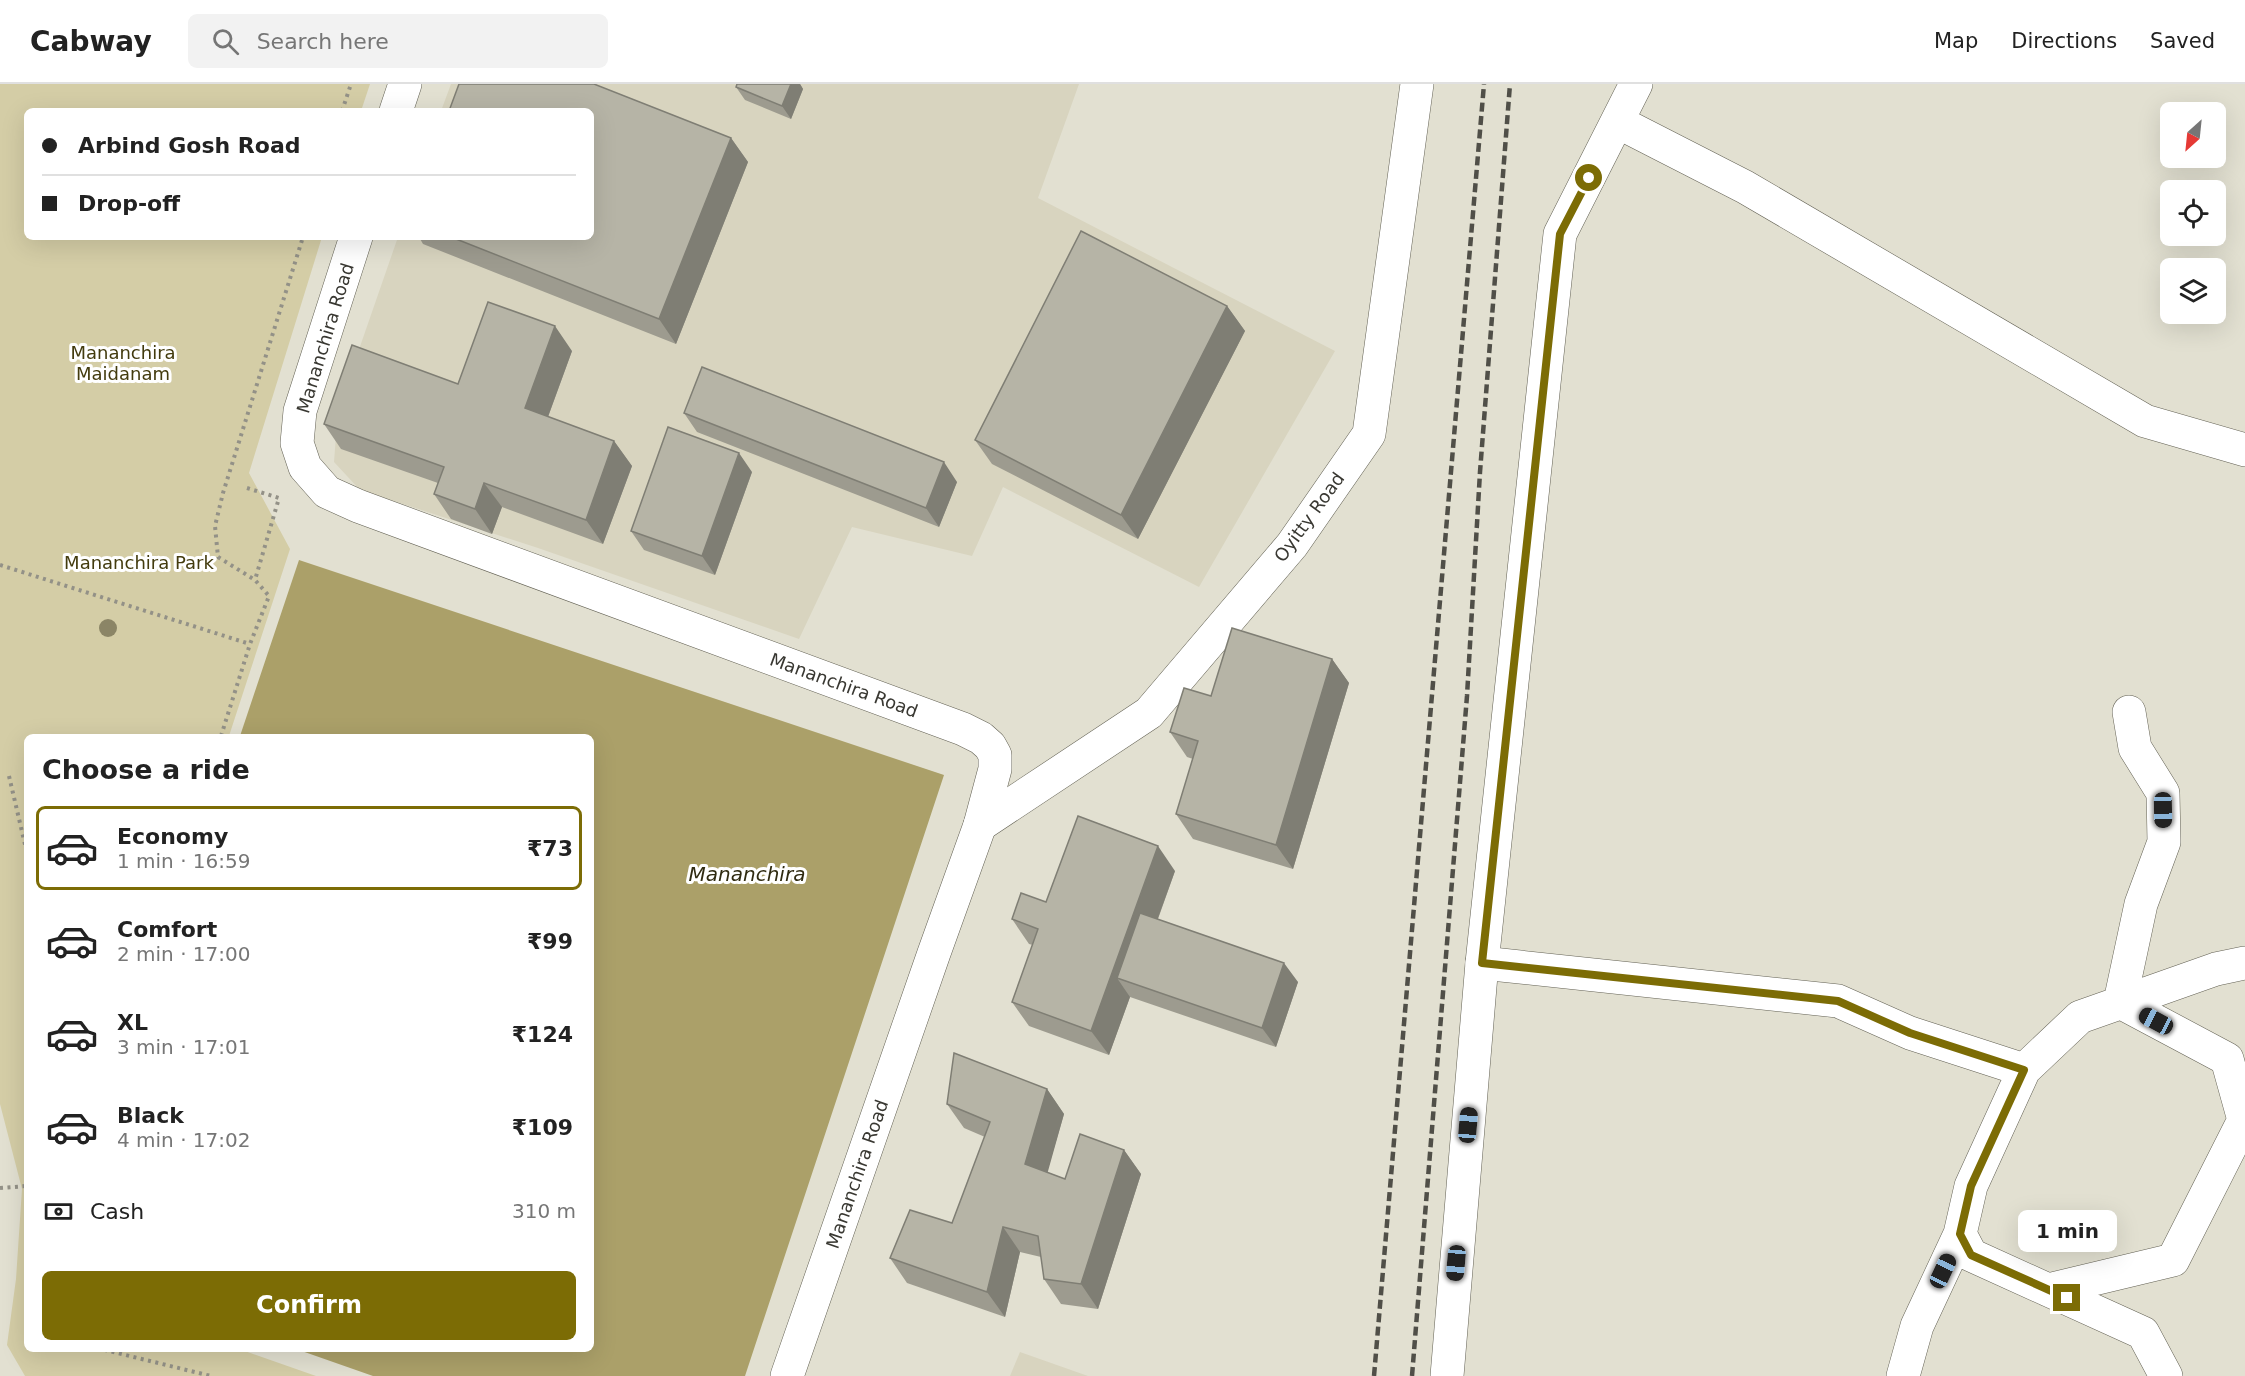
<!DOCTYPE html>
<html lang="en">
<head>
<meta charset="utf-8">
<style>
	:root { --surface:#fff; --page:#f2f2f2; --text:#222; --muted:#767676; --line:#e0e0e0; --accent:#7c6c05 }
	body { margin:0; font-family:"DejaVu Sans",sans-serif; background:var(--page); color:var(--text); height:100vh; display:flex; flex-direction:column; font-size:22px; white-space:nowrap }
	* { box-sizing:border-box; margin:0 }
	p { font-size:20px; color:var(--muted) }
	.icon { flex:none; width:33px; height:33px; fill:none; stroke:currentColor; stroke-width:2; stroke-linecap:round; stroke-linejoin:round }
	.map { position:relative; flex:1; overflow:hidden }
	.sheet { position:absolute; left:24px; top:650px; width:570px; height:618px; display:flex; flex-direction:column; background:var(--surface); border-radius:9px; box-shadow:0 6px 24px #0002 }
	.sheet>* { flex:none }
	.guide { position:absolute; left:24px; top:24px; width:570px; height:132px; border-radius:9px; box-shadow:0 6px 24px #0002; display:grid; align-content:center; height:132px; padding:0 18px; background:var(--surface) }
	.needle { width:39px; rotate:207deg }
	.tools { position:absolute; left:2160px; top:18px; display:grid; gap:12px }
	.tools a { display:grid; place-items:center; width:66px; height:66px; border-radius:9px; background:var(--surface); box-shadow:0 6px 24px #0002; font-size:30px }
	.end { position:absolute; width:27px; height:27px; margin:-14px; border:8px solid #7c6c05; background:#fff; box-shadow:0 0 0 3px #fff }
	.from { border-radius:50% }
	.bubble { position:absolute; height:42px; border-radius:9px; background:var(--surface); box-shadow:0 6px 24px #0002; font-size:20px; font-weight:700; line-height:42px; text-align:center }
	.car { position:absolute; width:18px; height:36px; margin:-18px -9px; border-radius:8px; box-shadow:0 0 4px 2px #0007; background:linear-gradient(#222 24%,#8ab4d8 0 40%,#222 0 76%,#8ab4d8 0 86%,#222 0) }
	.guide b { display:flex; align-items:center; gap:21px; height:57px; font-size:22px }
	.guide b+b { border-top:2px solid var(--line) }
	.guide i { width:15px; height:15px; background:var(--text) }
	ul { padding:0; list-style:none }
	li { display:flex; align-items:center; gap:18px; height:84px; margin:0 12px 9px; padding:0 6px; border:3px solid transparent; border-radius:9px }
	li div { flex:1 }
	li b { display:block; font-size:22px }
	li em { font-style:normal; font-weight:700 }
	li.selected { border-color:var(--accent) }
	li>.icon { width:54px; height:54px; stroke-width:1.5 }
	h2 { padding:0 18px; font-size:27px; line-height:72px }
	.pay { display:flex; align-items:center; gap:15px; height:66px; padding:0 18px; font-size:22px }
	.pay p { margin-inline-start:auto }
	.primary-button { display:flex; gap:12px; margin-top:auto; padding:12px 18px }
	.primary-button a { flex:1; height:69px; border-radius:9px; background:var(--accent); color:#fff; font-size:24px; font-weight:700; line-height:69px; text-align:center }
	header { display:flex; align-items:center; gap:36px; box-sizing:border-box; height:84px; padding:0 30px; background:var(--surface); border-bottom:2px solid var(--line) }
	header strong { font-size:28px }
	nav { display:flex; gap:33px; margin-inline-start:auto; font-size:21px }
	.search { width:420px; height:54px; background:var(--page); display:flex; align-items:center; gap:15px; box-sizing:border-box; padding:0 21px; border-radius:9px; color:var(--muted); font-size:22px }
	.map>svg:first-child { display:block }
</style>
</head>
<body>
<header>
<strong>Cabway</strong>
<div class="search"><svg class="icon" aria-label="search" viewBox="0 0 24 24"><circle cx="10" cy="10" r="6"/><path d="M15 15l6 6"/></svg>Search here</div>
<nav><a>Map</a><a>Directions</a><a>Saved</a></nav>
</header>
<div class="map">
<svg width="2245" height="1292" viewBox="0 0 2245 1292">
	<rect width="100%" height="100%" fill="#e2e0d1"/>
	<!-- built -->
	<path fill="#d8d4bf" d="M451,0H1079L1038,114L1335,267L1199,503L1003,403L972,472L852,443L799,555L538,464L360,406L334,378L338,326L398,153H591V27H441Z
		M1020,1268L1088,1292H1010Z"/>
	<!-- green -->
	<path fill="#d4cda6" d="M0,0H370L361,27H27V153H322L249,389L290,465L229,652H27V1264L239,1265L316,1292H25L7,1261L16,1195L22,1105L0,1020Z"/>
	<!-- water -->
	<path fill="#aba069" d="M299,476L944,691L745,1292H373L296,1265L591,1264V652H240Z"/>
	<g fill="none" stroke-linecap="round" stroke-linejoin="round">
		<!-- minor casing -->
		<g stroke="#636154" stroke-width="34">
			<path id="minor" d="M1618,38L1745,103L2145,337L2245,366
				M1482,879L1838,917L1910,949L2024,986
				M2048,1206L2173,1176L2244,1036L2227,975L2120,918L2141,820L2164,758L2163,709L2135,664L2129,628
				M1903,1292L1917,1242L1960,1150
				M2166,1292L2143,1249L1971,1171L1960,1150L1971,1102L2024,986L2080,933L2216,885L2245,879"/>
		</g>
		<!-- tertiary casing -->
		<g stroke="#636154" stroke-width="34">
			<path id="tertiary" d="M1447,1292L1482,879L1560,150L1636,0"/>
		</g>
		<!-- secondary casing -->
		<g stroke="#636154" stroke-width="34">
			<path id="secondary" d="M980,741L1149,629L1292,461L1369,350L1417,0"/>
		</g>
		<!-- primary casing -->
		<g stroke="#636154" stroke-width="34">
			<path id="primary" d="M396,27L405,0
				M356,153L300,327L297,359L305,383L327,408L358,422L963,645L981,654L990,662L995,671V685L980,741L934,869L787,1292"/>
		</g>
		<!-- path -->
		<path stroke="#939187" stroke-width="4" stroke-dasharray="3 4.5" stroke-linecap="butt" d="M342,27L351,0
			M247,404L279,414L255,496
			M0,481L250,560
			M221,652L250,560L269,512L255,496L218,473L215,442L223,409L303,153
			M9,692L27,769
			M0,1104L27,1102
			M97,1264L211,1292"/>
		<!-- minor -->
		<use href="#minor" stroke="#fff" stroke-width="33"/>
		<!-- tertiary -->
		<use href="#tertiary" stroke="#fff" stroke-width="33"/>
		<!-- secondary -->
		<use href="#secondary" stroke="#fff" stroke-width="33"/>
		<!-- primary -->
		<use href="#primary" stroke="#fff" stroke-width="33"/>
		<!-- rail -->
		<path stroke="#504f48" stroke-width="4.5" stroke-dasharray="9 4.5" stroke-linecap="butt" d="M1374,1292L1484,0
			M1412,1292L1467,612L1480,388L1510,0"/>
	</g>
	<!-- trees -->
	<circle fill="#8b8566" cx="108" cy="544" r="9"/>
	<!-- wall -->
	<path fill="#9d9b8f" d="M737,0H800L803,5L791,35L745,16L736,3Z
		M731,54L748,78L676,260L423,160L419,153H591Z
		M1227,222L1245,247L1138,455L992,380L975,356Z
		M572,267L548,333L614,357L632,382L603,460L502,423L492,450L451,435L434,410L438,399L341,365L324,340Z
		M684,329L957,398L939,443L697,348Z
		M752,388L715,491L644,466L631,447Z
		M1332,575L1349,599L1293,785L1193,755L1176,730L1193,675L1187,673L1170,648L1211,612Z
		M1175,787L1158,835L1298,898L1276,963L1130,913L1109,971L1029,942L1012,918L1033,861L1029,860L1012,835L1046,818Z
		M1047,1005L1064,1030L1047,1088L1065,1095L1124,1066L1141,1090L1098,1225L1061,1220L1044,1195L1041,1173L1020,1168L1005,1233L907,1199L890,1174L952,1139L985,1053L964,1044L947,1020Z"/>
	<!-- shaded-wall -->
	<path fill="#7f7e74" d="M791,0H800L803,5L791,35L782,22Z
		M731,54L748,78L676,260L659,235Z
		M1227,222L1245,247L1138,455L1121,431Z
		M555,242L572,267L542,349L525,324Z
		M614,357L632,382L603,460L586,436Z
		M739,369L752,388L715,491L702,472Z
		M944,378L957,398L939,443L926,424Z
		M484,399L502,423L492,450L475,425Z
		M1332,575L1349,599L1293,785L1276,761Z
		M1158,762L1175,787L1134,900L1117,894L1130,913L1109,971L1091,947Z
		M1284,879L1298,898L1276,963L1262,944Z
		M1047,1005L1064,1030L1043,1105L1025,1080Z
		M1124,1066L1141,1090L1098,1225L1081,1200Z
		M1003,1143L1020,1168L1005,1233L987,1208Z"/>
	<!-- building -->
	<path fill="#b6b4a6" stroke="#7f7e74" stroke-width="1.5" d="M459,0H594L731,54L659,235L451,153H591V27H449Z
		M737,0H791L782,22L736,3Z
		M1081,147L1227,222L1121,431L975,356Z
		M488,218L555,242L525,324L614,357L586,436L484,399L475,425L434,410L444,383L324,340L352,261L458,300Z
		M702,283L944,378L926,424L684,329Z
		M668,343L739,369L702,472L631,447Z
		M1232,544L1332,575L1276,761L1176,730L1198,657L1170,648L1184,604L1211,612Z
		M1078,732L1158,762L1091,947L1012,918L1038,845L1012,835L1021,809L1046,818Z
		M1140,829L1284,879L1262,944L1117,894Z
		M954,969L1047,1005L1025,1080L1065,1095L1080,1050L1124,1066L1081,1200L1044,1195L1038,1152L1003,1143L987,1208L890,1174L910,1126L952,1139L990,1038L947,1020Z"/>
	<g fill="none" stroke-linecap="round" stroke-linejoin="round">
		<!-- route -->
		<path stroke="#7c6c05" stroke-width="8" d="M1589,94L1560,150L1482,879L1838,917L1910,949L2024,986L1971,1102L1960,1150L1971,1171L2067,1214"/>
	</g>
	<g text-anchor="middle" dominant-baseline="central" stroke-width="6" stroke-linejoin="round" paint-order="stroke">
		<!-- street labels -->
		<g font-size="18" fill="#393832" stroke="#fff">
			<text transform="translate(325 254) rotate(-73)">Mananchira Road</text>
			<text transform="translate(1309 433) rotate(-54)">Oyitty Road</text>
			<text transform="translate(844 601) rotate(20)">Mananchira Road</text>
			<text transform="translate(857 1090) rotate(-71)">Mananchira Road</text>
		</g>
		<!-- park labels -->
		<g font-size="18" fill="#433b0e" stroke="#fff">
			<text x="123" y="268">Mananchira<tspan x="123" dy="21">Maidanam</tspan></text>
			<text x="139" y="478">Mananchira Park</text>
		</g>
		<!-- water labels -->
		<g font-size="20" font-style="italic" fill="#302b11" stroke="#fff">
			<text x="747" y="790">Mananchira</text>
		</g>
	</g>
</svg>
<div class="tools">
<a><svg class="needle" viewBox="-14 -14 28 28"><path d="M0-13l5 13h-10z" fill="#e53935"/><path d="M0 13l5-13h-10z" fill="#767676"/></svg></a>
<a><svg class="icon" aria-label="locate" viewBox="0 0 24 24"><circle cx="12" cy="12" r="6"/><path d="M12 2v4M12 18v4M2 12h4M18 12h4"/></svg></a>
<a><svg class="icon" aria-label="layers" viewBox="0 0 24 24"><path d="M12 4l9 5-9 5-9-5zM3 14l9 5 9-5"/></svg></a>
</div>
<i class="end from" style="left:1589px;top:94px"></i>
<i class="end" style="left:2067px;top:1214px"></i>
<div class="bubble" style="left:2018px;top:1126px;width:99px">1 min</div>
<i class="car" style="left:2163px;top:726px;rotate:179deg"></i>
<i class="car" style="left:2156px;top:937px;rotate:298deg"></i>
<i class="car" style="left:1468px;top:1041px;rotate:5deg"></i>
<i class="car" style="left:1456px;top:1179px;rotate:185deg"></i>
<i class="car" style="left:1943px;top:1187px;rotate:25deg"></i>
<div class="guide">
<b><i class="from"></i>Arbind Gosh Road</b>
<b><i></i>Drop-off</b>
</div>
<section class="sheet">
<h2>Choose a ride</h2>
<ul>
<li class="selected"><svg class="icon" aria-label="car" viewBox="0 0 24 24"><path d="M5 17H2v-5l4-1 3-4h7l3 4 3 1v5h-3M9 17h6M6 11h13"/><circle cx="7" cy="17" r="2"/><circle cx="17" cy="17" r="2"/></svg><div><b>Economy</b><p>1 min · 16:59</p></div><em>₹73</em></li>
<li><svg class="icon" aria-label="car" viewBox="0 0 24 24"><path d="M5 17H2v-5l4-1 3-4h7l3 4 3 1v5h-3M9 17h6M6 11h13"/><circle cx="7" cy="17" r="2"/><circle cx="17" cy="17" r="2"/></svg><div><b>Comfort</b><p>2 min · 17:00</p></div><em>₹99</em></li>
<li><svg class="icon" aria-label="car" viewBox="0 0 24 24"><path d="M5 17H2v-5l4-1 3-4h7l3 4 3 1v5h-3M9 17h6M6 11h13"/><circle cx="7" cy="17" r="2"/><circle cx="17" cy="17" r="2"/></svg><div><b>XL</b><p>3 min · 17:01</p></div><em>₹124</em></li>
<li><svg class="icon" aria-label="car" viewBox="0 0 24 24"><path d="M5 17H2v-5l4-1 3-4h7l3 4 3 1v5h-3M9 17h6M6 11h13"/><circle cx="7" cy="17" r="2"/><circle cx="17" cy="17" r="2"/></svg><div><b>Black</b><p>4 min · 17:02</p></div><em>₹109</em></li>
</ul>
<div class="pay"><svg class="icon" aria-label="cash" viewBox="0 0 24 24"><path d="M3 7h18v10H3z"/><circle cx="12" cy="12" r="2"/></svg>Cash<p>310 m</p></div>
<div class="primary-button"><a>Confirm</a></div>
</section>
</div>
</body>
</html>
